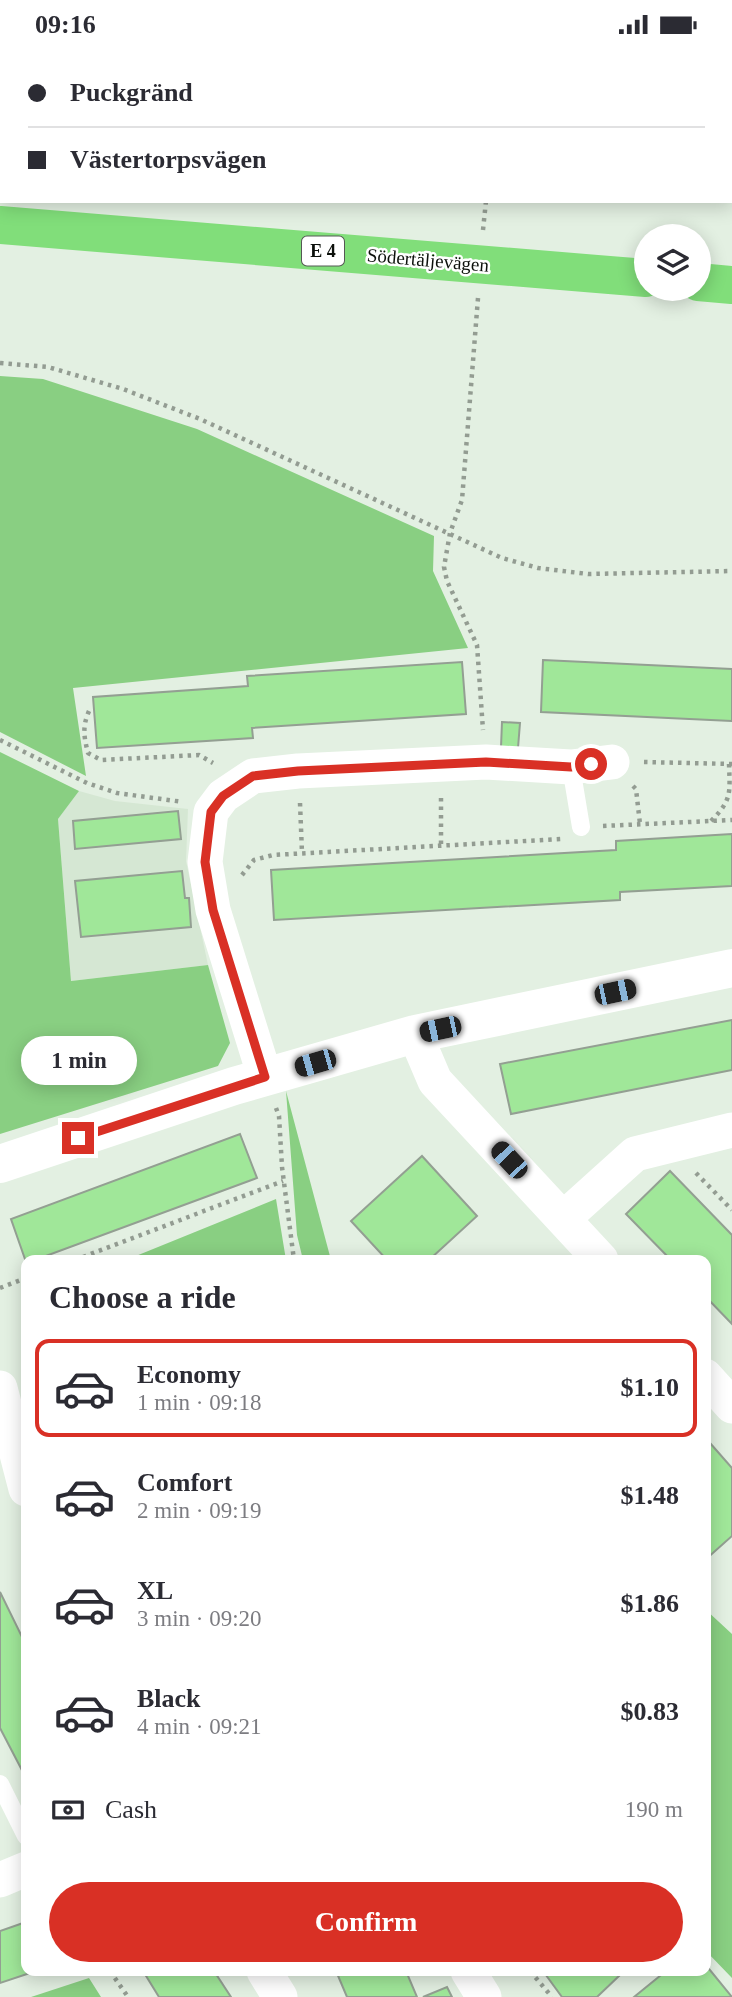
<!DOCTYPE html>
<html lang="en">
<head>
<meta charset="utf-8">
<style>
	:root { --surface:#fff; --page:#f7f7f7; --text:#2b2b33; --muted:#7c7c81; --line:#e1e1e2; --accent:#d93025 }
	body { margin:0; font-family:"Times New Roman",serif; background:var(--page); color:var(--text); height:100vh; display:flex; flex-direction:column; font-size:26px; white-space:nowrap }
	* { box-sizing:border-box; margin:0 }
	p { font-size:23px; color:var(--muted) }
	.icon { flex:none; width:38px; height:38px; fill:none; stroke:currentColor; stroke-width:2; stroke-linecap:round; stroke-linejoin:round }
	.map { position:relative; flex:1; overflow:hidden }
	.drawer { position:absolute; left:21px; top:1206px; width:690px; height:721px; display:flex; flex-direction:column; background:var(--surface); border-radius:14px; box-shadow:0 4px 18px #0003 }
	.drawer>* { flex:none }
	.banner { position:absolute; left:0px; top:0px; width:733px; height:154px; box-shadow:0 4px 18px #0003; display:grid; align-content:center; height:154px; padding:0 28px; background:var(--surface) }
	.buttons { position:absolute; left:634px; top:175px; display:grid; gap:14px }
	.buttons a { display:grid; place-items:center; width:77px; height:77px; border-radius:50%; background:var(--surface); box-shadow:0 4px 18px #0003; font-size:35px }
	.end { position:absolute; width:32px; height:32px; margin:-16px; border:9px solid #d93025; background:#fff; box-shadow:0 0 0 4px #fff }
	.from { border-radius:50% }
	.bubble { position:absolute; height:49px; border-radius:24px; background:var(--surface); box-shadow:0 4px 18px #0003; font-size:23px; font-weight:800; line-height:49px; text-align:center }
	.car { position:absolute; width:21px; height:42px; margin:-21px -10px; border-radius:9px; box-shadow:0 0 5px 2px #0007; background:linear-gradient(#222 24%,#8ab4d8 0 40%,#222 0 76%,#8ab4d8 0 86%,#222 0) }
	.banner b { display:flex; align-items:center; gap:24px; height:66px; font-size:26px }
	.banner b+b { border-top:2px solid var(--line) }
	.banner i { width:18px; height:18px; background:var(--text) }
	ul { padding:0; list-style:none }
	li { display:flex; align-items:center; gap:21px; height:98px; margin:0 14px 10px; padding:0 14px; border:4px solid transparent; border-radius:14px }
	li div { flex:1 }
	li b { display:block; font-size:26px }
	li em { font-style:normal; font-weight:800 }
	li.current { border-color:var(--accent) }
	li>.icon { width:63px; height:63px; stroke-width:1.5 }
	h2 { padding:0 28px; font-size:32px; line-height:84px }
	.pay { display:flex; align-items:center; gap:18px; height:77px; padding:0 28px; font-size:26px }
	.pay p { margin-inline-start:auto }
	.button { display:flex; gap:14px; margin-top:auto; padding:14px 28px }
	.button a { flex:1; height:80px; border-radius:42px; background:var(--accent); color:#fff; font-size:28px; font-weight:800; line-height:80px; text-align:center }
	.status { display:flex; justify-content:space-between; align-items:center; height:49px; padding:0 35px; background:var(--surface); direction:ltr }
	.status svg { height:19px; fill:currentColor }
	.map>svg:first-child { display:block }
</style>
</head>
<body>
<div class="status"><b>09:16</b><svg viewBox="0 0 49 12"><path d="M0 12V9h3v3zM5 12V6h3v6zM10 12V3h3v9zM15 12V0h3v12zM26 1h20v11H26zM47 4h2v5h-2z"/></svg></div>
<div class="map">
<svg width="732" height="1948" viewBox="0 0 732 1948">
	<rect width="100%" height="100%" fill="#e3f0e2"/>
	<!-- built -->
	<path fill="#d5e7d3" d="M79,742L115,752L188,760L186,812L208,916L71,932L58,770Z"/>
	<!-- forest -->
	<path fill="#89cf82" d="M0,0H424L2,2V44Z
		M0,327L43,330L197,380L434,487L433,522L468,599L73,639L86,727L0,683Z
		M0,703L79,742L58,770L71,932L208,916L230,994L218,1017L0,1085Z
		M286,1042L331,1211H303L297,1186Z
		M276,1150L286,1211H126Z
		M705,1560L732,1585V1929L705,1901Z
		M89,1929L101,1948H31Z"/>
	<!-- building -->
	<path fill="#a0e799" stroke="#939f92" stroke-width="2" d="M543,611L732,620V672L541,663Z
		M462,613L466,665L252,679L253,689L97,699L93,648L248,637L247,627Z
		M502,673L520,674L518,699L501,698Z
		M178,762L181,790L75,800L73,772Z
		M732,785V837L620,843V851L274,871L271,821L616,801V792Z
		M182,822L185,849H189L191,878L81,888L75,832Z
		M732,971V1021L511,1065L500,1015Z
		M240,1085L257,1129L35,1211H26V1213L11,1170Z
		M422,1107L477,1167L429,1211H387L351,1172Z
		M670,1122L732,1186V1275L705,1247V1211H671L626,1165Z
		M710,1394L732,1419V1487L705,1511V1398Z
		M0,1543L26,1596V1729L0,1679Z
		M26,1873V1922H36L0,1934V1882Z
		M705,1915L732,1948H634L666,1922H705Z
		M143,1922H214L231,1948H159Z
		M336,1922H406L417,1948H347Z
		M543,1922H619L621,1925L597,1948H562Z
		M447,1938L452,1948H423Z"/>
	<g fill="none" stroke-linecap="round" stroke-linejoin="round">
		<!-- path -->
		<path stroke="#939c92" stroke-width="4.5" stroke-dasharray="3.5 5" stroke-linecap="butt" d="M485,0L486,2
			M446,2L449,0
			M525,2V0
			M483,181L486,152
			M478,249L462,451L450,484L444,518L447,532L477,596L483,681
			M0,314L48,318L123,340L200,370L502,509L538,519L588,525L732,522
			M89,662C82,678 84,688 88,704L101,711L199,706L213,714
			M0,691L87,734L117,744L183,753
			M644,713L732,715
			M633,737L636,740L640,775
			M300,754L302,804
			M711,772C732,751 730,744 729,715
			M603,777L732,771
			M441,795V748
			M242,826L254,811L273,806L561,790
			M276,1059L279,1067L282,1118L294,1211
			M696,1124L732,1161
			M75,1211L283,1132
			M0,1239L26,1229
			M110,1922L128,1948
			M530,1922L552,1948"/>
		<!-- service -->
		<path stroke="#fff" stroke-width="18" d="M571,718L581,778
			M0,1735L26,1787"/>
		<!-- minor -->
		<path stroke="#fff" stroke-width="35" d="M415,985L435,1032L601,1211
			M265,1028L213,861L205,813L211,763L223,747L253,727L298,722L486,713L571,718L612,713
			M564,1169L635,1105L732,1081
			M705,1327L732,1357
			M0,1339L26,1440
			M0,1831L26,1820
			M264,1922L280,1948
			M468,1922L484,1948"/>
		<!-- tertiary -->
		<path stroke="#fff" stroke-width="38" d="M0,1115L234,1037L415,985L732,919"/>
		<!-- motorway -->
		<path stroke="#81de7a" stroke-width="38" d="M0,88H2
			M0,176L646,229
			M698,233L732,236"/>
	</g>
	<g fill="none" stroke-linecap="round" stroke-linejoin="round">
		<!-- route -->
		<path stroke="#d93025" stroke-width="9" d="M78,1089L265,1028L213,861L205,813L211,763L223,747L253,727L298,722L486,713L571,718L591,715"/>
	</g>
	<g text-anchor="middle" dominant-baseline="central" stroke-width="5" stroke-linejoin="round" paint-order="stroke">
		<!-- shield labels -->
		<rect fill="#fff" stroke="#555854" stroke-width="2" x="302" y="187.5" width="42" height="29" rx="5"/>
		<g font-size="18" font-weight="bold" fill="#0c100b">
			<text x="323" y="202">E 4</text>
		</g>
		<!-- street labels -->
		<g font-size="19" fill="#0c100b" stroke="#fff">
			<text transform="translate(428 211) rotate(5)">Södertäljevägen</text>
		</g>
	</g>
</svg>
<div class="buttons">
<a><svg class="icon" aria-label="layers" viewBox="0 0 24 24"><path d="M12 4l9 5-9 5-9-5zM3 14l9 5 9-5"/></svg></a>
</div>
<i class="end from" style="left:591px;top:715px"></i>
<i class="end" style="left:78px;top:1089px"></i>
<div class="bubble" style="left:21px;top:987px;width:116px">1 min</div>
<i class="car" style="left:615px;top:943px;rotate:78deg"></i>
<i class="car" style="left:440px;top:980px;rotate:258deg"></i>
<i class="car" style="left:315px;top:1014px;rotate:254deg"></i>
<i class="car" style="left:509px;top:1111px;rotate:317deg"></i>
<div class="banner">
<b><i class="from"></i>Puckgränd</b>
<b><i></i>Västertorpsvägen</b>
</div>
<section class="drawer">
<h2>Choose a ride</h2>
<ul>
<li class="current"><svg class="icon" aria-label="car" viewBox="0 0 24 24"><path d="M5 17H2v-5l4-1 3-4h7l3 4 3 1v5h-3M9 17h6M6 11h13"/><circle cx="7" cy="17" r="2"/><circle cx="17" cy="17" r="2"/></svg><div><b>Economy</b><p>1 min · 09:18</p></div><em>$1.10</em></li>
<li><svg class="icon" aria-label="car" viewBox="0 0 24 24"><path d="M5 17H2v-5l4-1 3-4h7l3 4 3 1v5h-3M9 17h6M6 11h13"/><circle cx="7" cy="17" r="2"/><circle cx="17" cy="17" r="2"/></svg><div><b>Comfort</b><p>2 min · 09:19</p></div><em>$1.48</em></li>
<li><svg class="icon" aria-label="car" viewBox="0 0 24 24"><path d="M5 17H2v-5l4-1 3-4h7l3 4 3 1v5h-3M9 17h6M6 11h13"/><circle cx="7" cy="17" r="2"/><circle cx="17" cy="17" r="2"/></svg><div><b>XL</b><p>3 min · 09:20</p></div><em>$1.86</em></li>
<li><svg class="icon" aria-label="car" viewBox="0 0 24 24"><path d="M5 17H2v-5l4-1 3-4h7l3 4 3 1v5h-3M9 17h6M6 11h13"/><circle cx="7" cy="17" r="2"/><circle cx="17" cy="17" r="2"/></svg><div><b>Black</b><p>4 min · 09:21</p></div><em>$0.83</em></li>
</ul>
<div class="pay"><svg class="icon" aria-label="cash" viewBox="0 0 24 24"><path d="M3 7h18v10H3z"/><circle cx="12" cy="12" r="2"/></svg>Cash<p>190 m</p></div>
<div class="button"><a>Confirm</a></div>
</section>
</div>
</body>
</html>
